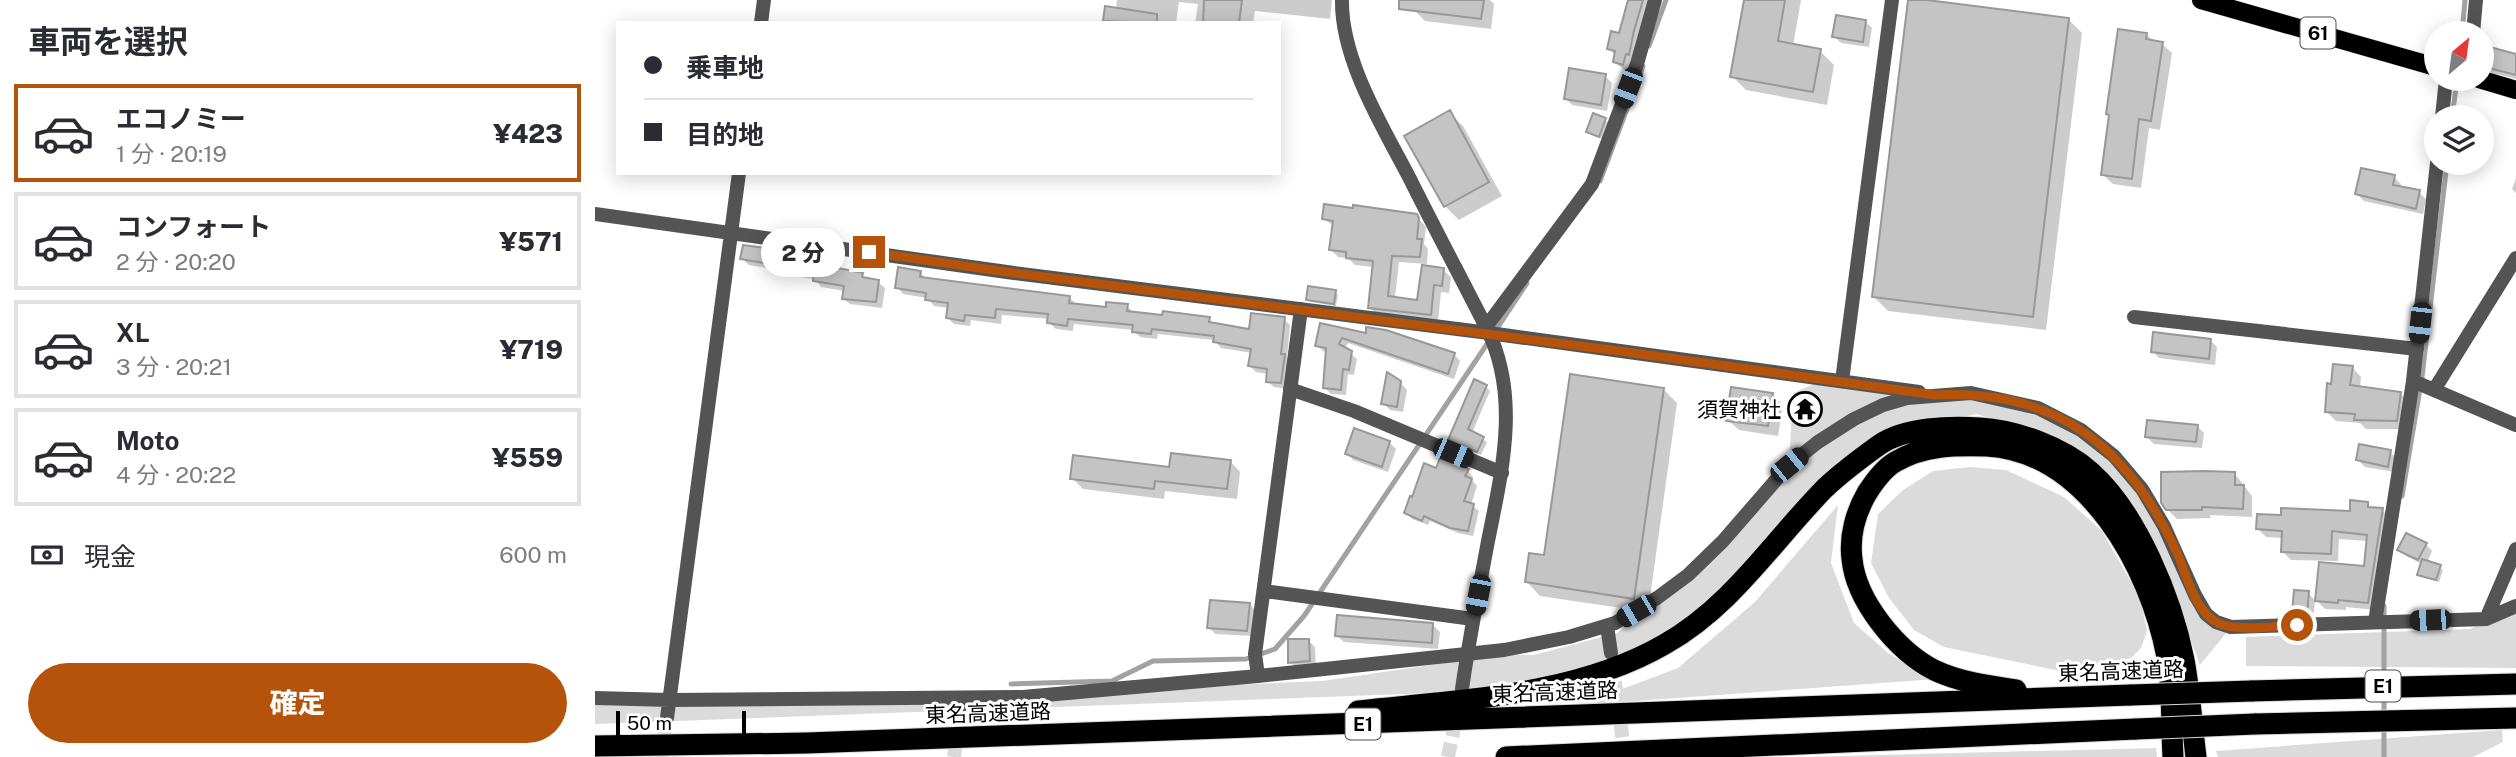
<!DOCTYPE html>
<html lang="ja">
<head>
<meta charset="utf-8">
<style>
	:root { --surface:#fff; --page:#f7f7f7; --text:#2b2b33; --muted:#7c7c81; --line:#e1e1e2; --accent:#b45309 }
	body { margin:0; font-family:"Public Sans","Noto Sans JP",sans-serif; background:var(--page); color:var(--text); height:100vh; display:flex; flex-direction:column; font-size:26px; white-space:nowrap }
	* { box-sizing:border-box; margin:0 }
	p { font-size:23px; color:var(--muted) }
	.icon { flex:none; width:38px; height:38px; fill:none; stroke:currentColor; stroke-width:2; stroke-linecap:round; stroke-linejoin:round }
	.map { position:relative; flex:1; overflow:hidden }
	.panel { display:flex; flex-direction:column; background:var(--surface); width:595px }
	.panel>* { flex:none }
	.hud { position:absolute; left:21px; top:21px; width:665px; height:154px; border-radius:0px; box-shadow:0 4px 18px #0003; display:grid; align-content:center; height:154px; padding:0 28px; background:var(--surface) }
	.needle { width:46px; rotate:29deg }
	.controls { position:absolute; left:1829px; top:21px; display:grid; gap:14px }
	.controls a { display:grid; place-items:center; width:70px; height:70px; border-radius:50%; background:var(--surface); box-shadow:0 4px 18px #0003; font-size:35px }
	.scale { position:absolute; left:21px; bottom:18px; width:130px; box-sizing:border-box; padding-left:7px; border:4px solid #000; border-top:0; font-size:19px; line-height:24px; white-space:nowrap; color:#000; -webkit-text-stroke:5px #fff; paint-order:stroke }
	.end { position:absolute; width:32px; height:32px; margin:-16px; border:9px solid #b45309; background:#fff; box-shadow:0 0 0 4px #fff }
	.from { border-radius:50% }
	.bubble { position:absolute; height:49px; border-radius:24px; background:var(--surface); box-shadow:0 4px 18px #0003; font-size:23px; font-weight:800; line-height:49px; text-align:center }
	.car { position:absolute; width:21px; height:42px; margin:-21px -10px; border-radius:9px; box-shadow:0 0 5px 2px #0007; background:linear-gradient(#222 24%,#8ab4d8 0 40%,#222 0 76%,#8ab4d8 0 86%,#222 0) }
	.hud b { display:flex; align-items:center; gap:24px; height:66px; font-size:26px }
	.hud b+b { border-top:2px solid var(--line) }
	.hud i { width:18px; height:18px; background:var(--text) }
	ul { padding:0; list-style:none }
	li { display:flex; align-items:center; gap:21px; height:98px; margin:0 14px 10px; padding:0 14px; border:4px solid var(--line); border-radius:0px }
	li div { flex:1 }
	li b { display:block; font-size:26px }
	li em { font-style:normal; font-weight:800 }
	li.on { border-color:var(--accent) }
	li>.icon { width:63px; height:63px; stroke-width:1.5 }
	h2 { padding:0 28px; font-size:32px; line-height:84px }
	.pay { display:flex; align-items:center; gap:18px; height:77px; padding:0 28px; font-size:26px }
	.pay p { margin-inline-start:auto }
	.cta { display:flex; gap:14px; margin-top:auto; padding:14px 28px }
	.cta a { flex:1; height:80px; border-radius:42px; background:var(--accent); color:#fff; font-size:28px; font-weight:800; line-height:80px; text-align:center }
	main { display:flex; flex:1; min-height:0 }
	.map>svg:first-child { display:block }
</style>
</head>
<body>
<main>
<section class="panel">
<h2>車両を選択</h2>
<ul>
<li class="on"><svg class="icon" aria-label="car" viewBox="0 0 24 24"><path d="M5 17H2v-5l4-1 3-4h7l3 4 3 1v5h-3M9 17h6M6 11h13"/><circle cx="7" cy="17" r="2"/><circle cx="17" cy="17" r="2"/></svg><div><b>エコノミー</b><p>1 分 · 20:19</p></div><em>¥423</em></li>
<li><svg class="icon" aria-label="car" viewBox="0 0 24 24"><path d="M5 17H2v-5l4-1 3-4h7l3 4 3 1v5h-3M9 17h6M6 11h13"/><circle cx="7" cy="17" r="2"/><circle cx="17" cy="17" r="2"/></svg><div><b>コンフォート</b><p>2 分 · 20:20</p></div><em>¥571</em></li>
<li><svg class="icon" aria-label="car" viewBox="0 0 24 24"><path d="M5 17H2v-5l4-1 3-4h7l3 4 3 1v5h-3M9 17h6M6 11h13"/><circle cx="7" cy="17" r="2"/><circle cx="17" cy="17" r="2"/></svg><div><b>XL</b><p>3 分 · 20:21</p></div><em>¥719</em></li>
<li><svg class="icon" aria-label="car" viewBox="0 0 24 24"><path d="M5 17H2v-5l4-1 3-4h7l3 4 3 1v5h-3M9 17h6M6 11h13"/><circle cx="7" cy="17" r="2"/><circle cx="17" cy="17" r="2"/></svg><div><b>Moto</b><p>4 分 · 20:22</p></div><em>¥559</em></li>
</ul>
<div class="pay"><svg class="icon" aria-label="cash" viewBox="0 0 24 24"><path d="M3 7h18v10H3z"/><circle cx="12" cy="12" r="2"/></svg>現金<p>600 m</p></div>
<div class="cta"><a>確定</a></div>
</section>
<div class="map">
<svg width="1921" height="757" viewBox="0 0 1921 757">
	<rect width="100%" height="100%" fill="#fff"/>
	<!-- green -->
	<path fill="#dbdbdb" d="M1231,379L1376,393L1473,423L1532,471L1621,622L1636,627L1605,665L1572,576L1476,447L1382,414L1299,433L1109,619L1036,658L870,700L872,653L939,655L1022,633L1106,562L1194,465L1198,393Z
		M1375,467L1411,470L1469,497L1507,531L1545,598L1552,631L1546,648L1536,658L1470,672L1349,647L1319,630L1294,598L1276,563L1283,514L1308,490L1338,471Z
		M1243,505L1236,563L1259,623L1293,653L1323,671L1342,679L985,705L1083,668L1160,602Z
		M1921,608V668L1651,666V637L1875,629Z
		M864,661L863,692L0,724V694L336,698L727,681Z
		M1907,730L1908,742L1878,757H1623L1621,751Z
		M1561,748L1562,757H1208Z"/>
	<!-- shadow -->
	<path fill="#0003" d="M522,0H737L735,19L660,11L658,23H600L603,4L584,2L581,23H513L510,20L521,9Z
		M820,0H895L899,4L896,29L830,21L819,10Z
		M1035,0H1060L1036,72L1029,70L1020,62L1021,56L1014,49L1026,36Z
		M1151,0H1206L1198,46L1225,51L1239,65L1232,105L1151,90L1137,76Z
		M1314,0L1473,19L1487,33L1451,330L1293,311L1279,297Z
		M1270,21L1277,28L1274,47L1246,43L1239,36Z
		M1551,34L1559,42L1567,44L1577,53L1565,130L1554,128L1546,188L1518,184L1508,175Z
		M1921,56V79L1894,72L1888,65Z
		M1010,76L1017,83L1012,111L977,105L970,98Z
		M854,113L868,126L907,196L864,220L850,206Z
		M999,115L1013,122L1007,139L993,132Z
		M1799,177L1806,184L1805,188L1824,192L1831,199L1828,214L1769,201L1762,194Z
		M1921,178V193L1917,189Z
		M821,216L831,227L829,244L833,249L832,264L804,262L800,298L823,302L848,270L856,277L854,293L846,292L843,322L782,315L775,307L779,267L760,265L753,258L743,257L736,250L739,226L729,219Z
		M217,256L223,262L243,265L249,271L267,274L272,280L283,282L290,288L287,308L255,304L248,298L250,291L226,287L220,279L189,275L184,270L154,265L147,259Z
		M325,272L331,279L475,298L481,304L512,309L532,306L539,313L614,319L620,325L656,331L689,319L695,325L692,358L696,362L692,389L679,387L672,381L673,374L661,372L655,366L657,353L626,348L619,340L563,334L562,339L545,337L538,330L479,324L478,331L461,329L454,323L455,319L407,315L406,324L376,320L375,326L359,324L353,318L354,308L339,306L332,298L308,294L302,287Z
		M740,292L743,295L741,306L716,302L713,300Z
		M726,325L859,354L865,361L859,379L753,343L750,349L762,359L759,375L753,374L751,395L736,394L730,388L733,352L728,351L721,345Z
		M1616,341L1622,347L1620,365L1564,358L1558,351Z
		M1757,367L1766,377L1765,388L1806,394L1815,404L1811,429H1771L1765,423L1741,421L1731,411L1737,386Z
		M805,382L812,390L808,412L795,410L788,403Z
		M891,387L895,391L877,433L892,442L886,455L859,444L855,439Z
		M1068,389L1082,403L1053,612L945,596L932,582Z
		M1177,394L1188,405L1183,436L1144,430L1133,420Z
		M1602,426L1609,433L1607,448L1559,444L1552,437Z
		M795,443L801,449L793,472L758,460L752,453Z
		M1795,452L1802,459L1800,472L1770,467L1763,460Z
		M635,461L645,472L642,499L570,491L569,499L488,489L477,478Z
		M842,470L873,471L878,477L877,480L882,486L876,505L884,511L878,536L863,533L835,521L833,525L817,519L811,513Z
		M1640,474L1657,496V517L1615,515L1616,518L1582,519L1572,509Z
		M1772,504L1777,509L1787,510L1795,518L1781,610L1751,607V610L1730,609L1722,601L1770,568L1773,541L1744,539L1743,561L1696,560L1688,552V538L1671,537L1663,529L1688,517L1756,512Z
		M1831,544L1837,551L1832,563L1848,570L1844,582L1827,577L1824,574L1827,564L1811,556L1805,550Z
		M1713,593L1720,600L1718,621L1706,620L1699,613Z
		M655,604L661,611L658,636L620,634L614,627Z
		M838,625L845,632L843,649L749,642L742,636Z
		M714,641L720,647L721,667L702,669L695,662Z"/>
	<g fill="none" stroke-linecap="round" stroke-linejoin="round">
		<!-- stream -->
		<path stroke="#a2a2a2" stroke-width="5" d="M1867,33L1870,0
			M1054,46L1071,0
			M1857,117L1861,88
			M1005,181L1048,66
			M899,333L932,283
			M1807,496L1827,377L1852,163
			M1789,683V606
			M416,684L517,681L558,661L651,659L680,649L709,616L894,341
			M1789,693V715
			M1789,725V757"/>
	</g>
	<!-- building -->
	<path fill="#c4c4c4" stroke="#989898" stroke-width="2" d="M609,0H647L644,23H608Z
		M804,0H889L886,19L804,9Z
		M1033,0H1048L1039,31L1034,55L1031,54L1028,65L1018,62L1020,51L1012,49L1016,31L1024,33Z
		M1149,0H1190L1183,41L1226,49L1218,92L1135,77Z
		M1313,0H1332L1474,18L1438,317L1277,297Z
		M510,6L562,14V23L508,21Z
		M1241,15L1271,20L1268,42L1237,37Z
		M1523,29L1552,33L1551,39L1568,42L1556,121L1544,119L1537,179L1506,175L1514,115L1511,114Z
		M1891,46L1921,54V75L1886,66Z
		M974,68L1011,74L1006,105L969,99Z
		M855,110L894,182L849,207L809,136Z
		M998,113L1011,118L1004,137L991,132Z
		M1766,168L1800,175L1798,185L1825,190L1821,209L1760,194Z
		M729,204L758,208V205L822,214L824,218L822,239H827L825,257L797,256L793,296L822,300L827,265L849,268L847,286L839,285L836,315L773,308L778,261L751,258V252L734,250L738,221L727,219Z
		M148,245L218,254L217,259L244,264L243,268L268,273L267,277L284,280L281,302L247,299L249,286L218,281L219,275L181,269L182,265L145,259Z
		M303,267L326,271L325,277L475,296L474,303L511,307V302L533,304L532,311L567,315L568,311L615,317L614,322L654,329L656,313L690,317L686,354H690L686,383L671,382L672,369L653,366L656,349L618,342L619,336L557,329L556,334L537,332L538,325L473,319L472,326L452,323L453,314L401,309L400,318L370,315L369,321L351,318L353,303L330,300L331,293L300,288Z
		M713,286L741,290L739,304L711,300Z
		M725,323L771,333V327L791,330L860,353L853,374L747,338L744,344L757,351L754,370L748,369L746,390L728,388L731,348L720,346Z
		M1558,332L1616,339L1614,359L1556,352Z
		M1738,364L1758,366L1755,385L1806,392L1802,421L1759,420L1760,414L1730,412L1732,383L1736,384Z
		M792,372L806,381L802,407L786,404Z
		M975,374L1069,388L1039,599L930,582L934,553L949,555Z
		M879,379L892,385L873,429L889,437L882,452L853,440Z
		M1136,387L1178,393L1173,426L1131,421Z
		M1552,420L1603,425L1601,442L1550,437Z
		M759,428L795,441L787,467L750,454Z
		M1764,444L1796,450L1793,467L1761,460Z
		M576,453L636,460L632,489L560,481L559,489L475,479L478,455L574,467Z
		M845,458L874,469L870,476L877,479L869,501L879,504L873,531L855,528L829,516L827,521L809,513L815,496L817,497L829,463L841,468Z
		M1610,471L1640,472V485H1649L1648,509L1607,507V510H1571L1566,503V472Z
		M1755,500L1773,502V507L1788,508L1773,603L1743,600V603L1720,601L1724,562L1769,566L1772,535L1737,531L1736,554L1686,552L1687,531L1661,529L1662,514L1686,515V508L1755,511Z
		M1811,533L1832,543L1823,560L1802,550Z
		M1827,559L1846,565L1841,580L1822,575Z
		M1699,590L1714,591L1712,615L1697,613Z
		M615,600L655,603L652,631L612,628Z
		M742,615L838,623L837,643L740,636Z
		M693,639H714L715,661L693,663Z"/>
	<g fill="none" stroke-linecap="round" stroke-linejoin="round">
		<!-- minor-tunnel -->
		<path stroke="#d9d9d9" stroke-width="14" stroke-dasharray="14 7" stroke-linecap="butt" d="M1017,661L1030,757
			M67,757L72,718
			M359,757L363,730"/>
		<!-- tertiary-tunnel -->
		<path stroke="#d9d9d9" stroke-width="14" stroke-dasharray="14 7" stroke-linecap="butt" d="M853,757L862,714"/>
		<!-- primary casing -->
		<g stroke="#dbdbdb" stroke-width="19">
			<path id="primary" d="M1606,0L1841,67
				M1884,79L1921,90"/>
		</g>
		<!-- motorway casing -->
		<g stroke="#dbdbdb" stroke-width="23">
			<path id="motorway" d="M1421,690C1394,686 1364,682 1339,670C1302,651 1261,601 1257,559C1254,536 1261,512 1272,493C1279,482 1288,469 1300,462C1328,445 1361,445 1392,446C1493,452 1555,568 1572,657C1578,689 1576,724 1578,757
				M1656,691L1921,684
				M763,711C863,700 981,696 1070,644C1137,606 1177,542 1230,488C1246,473 1266,458 1284,445C1310,427 1355,426 1385,428C1421,430 1468,447 1496,472C1542,513 1577,599 1589,660C1595,692 1597,725 1601,757
				M1660,724L1921,718
				M0,746L212,743L1536,695
				M911,757L1541,729"/>
		</g>
		<!-- minor -->
		<path stroke="#545454" stroke-width="14" d="M166,23L169,0
			M1878,33L1881,0
			M1847,117L1851,79
			M0,214L419,273L894,333L1324,392
			M1539,317L1822,349
			M891,327L997,184L1042,64L1060,0
			M1247,381L1297,0
			M1818,381L1921,425
			M695,389L759,411L907,473
			M1839,390L1921,258
			M669,591L878,619
			M1891,619L1921,549
			M1780,622L1818,381L1842,163
			M1012,626L1016,653
			M663,676L660,654L706,309
			M0,698L75,700L428,697L663,676L909,650L974,637L1020,623L1062,598L1093,575L1128,541L1194,465L1223,442L1259,419L1288,405L1312,398L1376,393L1443,408L1486,430L1519,456L1547,489L1569,526L1600,595L1611,614L1621,622L1636,627L1891,619L1921,606
			M364,698V718
			M72,718L144,173"/>
		<!-- tertiary -->
		<path stroke="#545454" stroke-width="14" d="M747,0C746,60 788,127 815,179C840,229 866,278 891,327C926,395 907,471 893,541C884,590 874,639 867,689"/>
		<!-- primary -->
		<use href="#primary" stroke="#000" stroke-width="18"/>
		<!-- motorway -->
		<use href="#motorway" stroke="#000" stroke-width="21"/>
		<!-- motorway-bridge casing -->
		<g stroke="#dbdbdb" stroke-width="23" stroke-linecap="butt">
			<path id="motorway-bridge" d="M1536,695L1656,691
				M1541,729L1660,724"/>
		</g>
		<!-- motorway-bridge -->
		<use href="#motorway-bridge" stroke="#000" stroke-width="21"/>
	</g>
	<g fill="none" stroke-linecap="round" stroke-linejoin="round">
		<!-- route -->
		<path stroke="#b45309" stroke-width="9" d="M274,252L419,273L1024,351L1340,395C1462,389 1534,447 1583,555C1592,576 1600,612 1623,623C1642,632 1680,626 1702,625"/>
	</g>
	<!-- icons -->
	<defs>
		<g id="temple-ring" transform="scale(1.75)"><circle r="9.5" fill="#fff" stroke="#000" stroke-width="1.5"/><path d="M0-6L5-2H3V0L6.5 2.5H4V6H1.5V3h-3V6H-4V2.5H-6.5L-3 0V-2H-5Z" fill="#000"/></g>
	</defs>
	<g fill-rule="evenodd">
		<use href="#temple-ring" x="1210" y="409"/>
	</g>
	<g text-anchor="middle" dominant-baseline="central" stroke-width="6" stroke-linejoin="round" paint-order="stroke">
		<!-- shield labels -->
		<g fill="#fff" stroke="#4c4c4c" stroke-width="2">
			<rect x="1705.5" y="17.5" width="35" height="31" rx="5"/>
			<rect x="1770.5" y="670.5" width="35" height="31" rx="5"/>
			<rect x="750.5" y="708.5" width="35" height="31" rx="5"/>
		</g>
		<g font-size="19" font-weight="bold" fill="#000">
			<text x="1723" y="33">61</text>
			<text x="1788" y="686">E1</text>
			<text x="768" y="724">E1</text>
		</g>
		<!-- poi labels -->
		<g font-size="21" fill="#000" stroke="#fff" text-anchor="end">
			<text x="1186" y="409">須賀神社</text>
		</g>
		<!-- street labels -->
		<g font-size="21" fill="#000" stroke="#fff">
			<text transform="translate(1526 671) rotate(-2)">東名高速道路</text>
			<text transform="translate(960 692) rotate(-2)">東名高速道路</text>
			<text transform="translate(393 713) rotate(-2)">東名高速道路</text>
		</g>
	</g>
</svg>
<div class="controls">
<a><svg class="needle" viewBox="-14 -14 28 28"><path d="M0-13l5 13h-10z" fill="#e53935"/><path d="M0 13l5-13h-10z" fill="#7c7c81"/></svg></a>
<a><svg class="icon" aria-label="layers" viewBox="0 0 24 24"><path d="M12 4l9 5-9 5-9-5zM3 14l9 5 9-5"/></svg></a>
</div>
<div class="scale">50 m</div>
<i class="end from" style="left:1702px;top:625px"></i>
<i class="end" style="left:274px;top:252px"></i>
<div class="bubble" style="left:166px;top:228px;width:84px">2 分</div>
<i class="car" style="left:1033px;top:88px;rotate:201deg"></i>
<i class="car" style="left:1825px;top:323px;rotate:186deg"></i>
<i class="car" style="left:858px;top:453px;rotate:113deg"></i>
<i class="car" style="left:1194px;top:465px;rotate:51deg"></i>
<i class="car" style="left:883px;top:595px;rotate:191deg"></i>
<i class="car" style="left:1041px;top:611px;rotate:240deg"></i>
<i class="car" style="left:1835px;top:620px;rotate:268deg"></i>
<div class="hud">
<b><i class="from"></i>乗車地</b>
<b><i></i>目的地</b>
</div>
</div>
</main>
</body>
</html>
